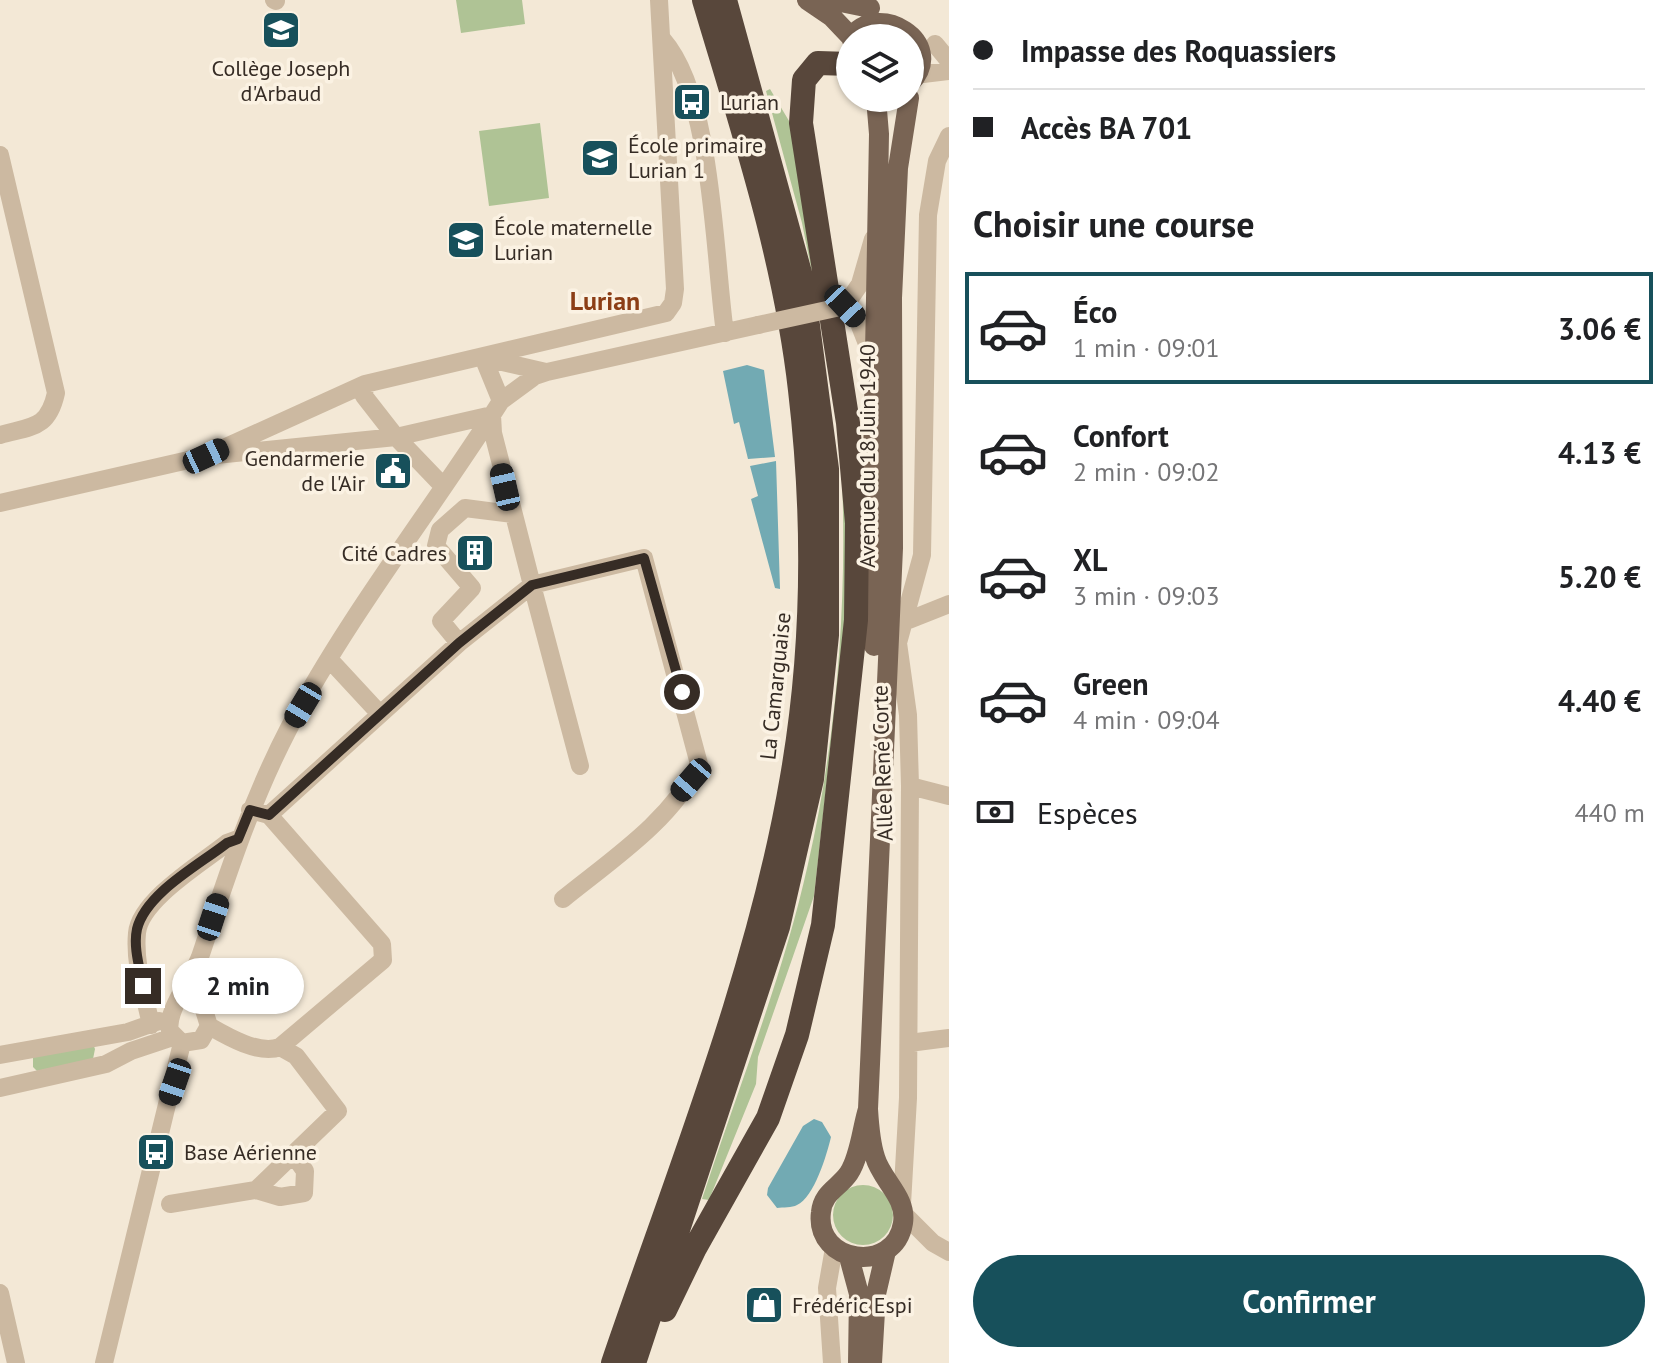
<!DOCTYPE html>
<html lang="fr">
<head>
<meta charset="utf-8">
<style>
	:root { --surface:#fff; --page:#f2f2f2; --text:#202124; --muted:#757577; --line:#e0e0e0; --accent:#17505b }
	body { margin:0; font-family:"PT Sans",sans-serif; background:var(--page); color:var(--text); height:100vh; display:flex; flex-direction:column; font-size:30px; white-space:nowrap }
	* { box-sizing:border-box; margin:0 }
	p { font-size:26px; color:var(--muted) }
	.icon { flex:none; width:44px; height:44px; fill:none; stroke:currentColor; stroke-width:2; stroke-linecap:round; stroke-linejoin:round }
	.map { position:relative; flex:1; overflow:hidden }
	.details { display:flex; flex-direction:column; background:var(--surface); width:720px }
	.details>* { flex:none }
	.banner { display:grid; align-content:center; height:176px; padding:0 24px; background:var(--surface) }
	.controls { position:absolute; left:836px; top:24px; display:grid; gap:16px }
	.controls a { display:grid; place-items:center; width:88px; height:88px; border-radius:50%; background:var(--surface); box-shadow:0 2px 6px #0004; font-size:40px }
	.end { position:absolute; width:36px; height:36px; margin:-18px; border:10px solid #362c25; background:#fff; box-shadow:0 0 0 4px #fff }
	.from { border-radius:50% }
	.bubble { position:absolute; height:56px; border-radius:28px; background:var(--surface); box-shadow:0 2px 6px #0004; font-size:26px; font-weight:600; line-height:56px; text-align:center }
	.car { position:absolute; width:24px; height:48px; margin:-24px -12px; border-radius:10px; box-shadow:0 0 6px 2px #0007; background:linear-gradient(#222 24%,#8ab4d8 0 40%,#222 0 76%,#8ab4d8 0 86%,#222 0) }
	.banner b { display:flex; align-items:center; gap:28px; height:76px; font-size:30px }
	.banner b+b { border-top:2px solid var(--line) }
	.banner i { width:20px; height:20px; background:var(--text) }
	ul { padding:0; list-style:none }
	li { display:flex; align-items:center; gap:24px; height:112px; margin:0 16px 12px; padding:0 8px; border:4px solid transparent; border-radius:0px }
	li div { flex:1 }
	li b { display:block; font-size:30px }
	li em { font-style:normal; font-weight:600 }
	li.current { border-color:var(--accent) }
	li>.icon { width:72px; height:72px; stroke-width:1.5 }
	h2 { padding:0 24px; font-size:36px; line-height:96px }
	.pay { display:flex; align-items:center; gap:20px; height:88px; padding:0 24px; font-size:30px }
	.pay p { margin-inline-start:auto }
	.cta { display:flex; gap:16px; margin-top:auto; padding:16px 24px }
	.cta a { flex:1; height:92px; border-radius:48px; background:var(--accent); color:#fff; font-size:32px; font-weight:600; line-height:92px; text-align:center }
	main { display:flex; flex:1; min-height:0 }
	.map>svg:first-child { display:block }
</style>
</head>
<body>
<main>
<div class="map">
<svg width="949" height="1363" viewBox="0 0 949 1363">
	<rect width="100%" height="100%" fill="#f3e8d6"/>
	<!-- green -->
	<path fill="#afc395" d="M456,0H522L525,24L461,33Z
		M770,89L795,131L817,297L802,223L766,91Z
		M540,123L549,198L489,206L479,131Z
		M826,321L852,557L814,896L758,1057L756,1084L709,1200L702,1199C738,1088 783,977 808,864C834,750 845,631 843,514C843,450 832,385 826,321Z
		M93,1044L95,1049L93,1059L37,1071L33,1067V1056Z
		M833 1215a30 30 0 1 1 60 0a30 30 0 1 1-60 0Z"/>
	<!-- water -->
	<path fill="#72aab3" d="M747,365L764,370L775,457L748,459L739,422L734,424L723,371Z
		M776,461L780,589L775,588L751,499L758,496L750,466Z
		M814,1119L822,1122L831,1137C827,1154 814,1198 797,1205C792,1208 783,1207 777,1208L767,1195L768,1188L803,1126Z"/>
	<g fill="none" stroke-linecap="round" stroke-linejoin="round">
		<!-- minor -->
		<path stroke="#ccb9a1" stroke-width="18" d="M274,0L276,1
			M663,40C713,97 714,256 725,333
			M935,44L949,61
			M923,74L949,71
			M0,155L56,393C48,429 32,426 0,435
			M845,306L860,284L873,239
			M845,306L858,321L873,359
			M483,357L501,401
			M485,358L546,372
			M365,384L364,396L396,437L442,485
			M206,456L365,384L666,313L673,303L675,289L659,0
			M0,503L206,456L396,437L492,415
			M906,618L909,620L949,604
			M459,643L441,621L472,588L436,546L440,530L465,508L512,514
			M330,660L380,714
			M910,786L949,796
			M250,810L269,815L459,643L532,585L493,433L492,415
			M563,899C611,860 671,821 699,764L644,558L532,585L580,766
			M200,958L204,1010L209,1026L201,1040L182,1043L170,1031C165,1011 194,976 201,954C227,876 251,801 289,728C350,613 431,511 501,401L535,376L547,372L758,325
			M151,1025C145,996 134,964 137,933C140,900 202,863 227,843L238,839
			M209,1026C228,1037 259,1055 280,1047L383,960L382,944L269,815
			M909,1043L949,1038
			M0,1055L128,1032L159,1021
			M0,1088L106,1064L131,1051L173,1037
			M256,1190L338,1111L296,1056L280,1047
			M170,1204L256,1190L280,1197L304,1193L305,1171L293,1154
			M902,1204L908,1098L910,786L908,715L898,643L922,555L928,215L937,161L949,136
			M903,1213L933,1243L949,1252
			M0,1293L16,1363
			M104,1363L182,1043
			M832,1363L827,1288L834,1248"/>
		<!-- major -->
		<path stroke="#796454" stroke-width="20" d="M807,0L832,17L851,37
			M831,0L870,8
			M851,38C876,0 949,42 910,83
			M874,646L873,464L879,134L876,98
			M868,1109C862,1128 860,1156 849,1173C839,1188 823,1192 821,1212C814,1264 895,1275 903,1223C907,1197 882,1181 875,1157C870,1142 869,1125 868,1109L893,548L892,298L898,168L909,98
			M849,1257L859,1294L858,1363
			M872,1363L876,1294L886,1251"/>
		<!-- highway -->
		<path stroke="#58473b" stroke-width="24" d="M665,1310L695,1248L768,1118L797,1035L823,925L856,620L857,523L848,423L801,123L804,80L818,63L850,64
			M613,1363C677,1175 759,972 792,777C814,650 815,518 800,390C785,257 742,128 704,0
			M634,1363L778,927L812,779L827,635V469L802,280L725,0"/>
		<!-- minor-bridge -->
		<path stroke="#ccb9a1" stroke-width="18" d="M758,325L845,306"/>
	</g>
	<g fill="none" stroke-linecap="round" stroke-linejoin="round">
		<!-- route -->
		<path stroke="#362c25" stroke-width="10" d="M143,986C140,969 133,947 137,929C146,893 199,865 227,843L238,839L250,810L269,815L459,643L532,585L644,558L682,692"/>
	</g>
	<!-- icons -->
	<defs>
		<g id="school-square" transform="scale(2)"><rect x="-9" y="-9" width="18" height="18" rx="4" fill="#17505b" stroke="#fbf2e3"/><path d="M0-5L7-2L0 1L-7-2ZM-4 1L0 2.5L4 1V4Q0 6-4 4Z" fill="#fff"/></g>
		<g id="bus-square" transform="scale(2)"><rect x="-9" y="-9" width="18" height="18" rx="4" fill="#17505b" stroke="#fbf2e3"/><path d="M-5-6H5V4H4V6H2V4H-2V6H-4V4H-5ZM-3.5-4V0h7V-4ZM-3.5 1.2v1.5H-2V1.2ZM2 1.2v1.5H3.5V1.2Z" fill="#fff"/></g>
		<g id="civic-square" transform="scale(2)"><rect x="-9" y="-9" width="18" height="18" rx="4" fill="#17505b" stroke="#fbf2e3"/><path d="M-.6-6.5H3V-4.5H.6V-3L4-1V1h2V6H-6V1h2V-1L-.6-3ZM-1.2 2.5V6h2.4V2.5Z" fill="#fff"/></g>
		<g id="building-square" transform="scale(2)"><rect x="-9" y="-9" width="18" height="18" rx="4" fill="#17505b" stroke="#fbf2e3"/><path d="M-4-6H4V6H1V3H-1V6H-4ZM-2.5-4.3h1.7v1.8h-1.7ZM.8-4.3h1.7v1.8H.8ZM-2.5-1h1.7V.8h-1.7ZM.8-1h1.7V.8H.8Z" fill="#fff"/></g>
		<g id="shop-square" transform="scale(2)"><rect x="-9" y="-9" width="18" height="18" rx="4" fill="#17505b" stroke="#fbf2e3"/><path d="M-5-2.5h2.3a2.7 3.5 0 0 1 5.4 0H5L5.5 6h-11ZM-1.5-2.5h3a1.5 2.3 0 0 0-3 0Z" fill="#fff"/></g>
	</defs>
	<g fill-rule="evenodd">
		<use href="#school-square" x="281" y="30"/>
		<use href="#bus-square" x="692" y="102"/>
		<use href="#school-square" x="600" y="158"/>
		<use href="#school-square" x="466" y="240"/>
		<use href="#civic-square" x="393" y="471"/>
		<use href="#building-square" x="475" y="553"/>
		<use href="#bus-square" x="156" y="1152"/>
		<use href="#shop-square" x="764" y="1305"/>
	</g>
	<g text-anchor="middle" dominant-baseline="central" stroke-width="7" stroke-linejoin="round" paint-order="stroke">
		<!-- poi labels -->
		<g font-size="22" fill="#362c25" stroke="#fbf2e3" text-anchor="start">
			<text x="281" y="68" text-anchor="middle">Collège Joseph<tspan x="281" dy="25">d'Arbaud</tspan></text>
			<text x="720" y="102">Lurian</text>
			<text x="628" y="145">École primaire<tspan x="628" dy="25">Lurian 1</tspan></text>
			<text x="494" y="227">École maternelle<tspan x="494" dy="25">Lurian</tspan></text>
			<text x="365" y="458" text-anchor="end">Gendarmerie<tspan x="365" dy="25">de l'Air</tspan></text>
			<text x="447" y="553" text-anchor="end">Cité Cadres</text>
			<text x="184" y="1152">Base Aérienne</text>
			<text x="792" y="1305">Frédéric Espi</text>
		</g>
		<!-- street labels -->
		<g font-size="22" fill="#362c25" stroke="#fbf2e3">
			<text transform="translate(867 456) rotate(-90)">Avenue du 18 Juin 1940</text>
			<text transform="translate(775 686) rotate(-84)">La Camarguaise</text>
			<text transform="translate(882 763) rotate(-92)">Allée René Corte</text>
		</g>
		<!-- quarter labels -->
		<g font-size="26" font-weight="bold" fill="#8c3e16" stroke="#fbf2e3">
			<text x="605" y="300">Lurian</text>
		</g>
	</g>
</svg>
<div class="controls">
<a><svg class="icon" aria-label="layers" viewBox="0 0 24 24"><path d="M12 4l9 5-9 5-9-5zM3 14l9 5 9-5"/></svg></a>
</div>
<i class="end from" style="left:682px;top:692px"></i>
<i class="end" style="left:143px;top:986px"></i>
<div class="bubble" style="left:172px;top:958px;width:132px">2 min</div>
<i class="car" style="left:845px;top:306px;rotate:137deg"></i>
<i class="car" style="left:206px;top:456px;rotate:65deg"></i>
<i class="car" style="left:505px;top:487px;rotate:347deg"></i>
<i class="car" style="left:303px;top:705px;rotate:211deg"></i>
<i class="car" style="left:691px;top:780px;rotate:221deg"></i>
<i class="car" style="left:213px;top:917px;rotate:18deg"></i>
<i class="car" style="left:175px;top:1082px;rotate:199deg"></i>
</div>
<section class="details">
<div class="banner">
<b><i class="from"></i>Impasse des Roquassiers</b>
<b><i></i>Accès BA 701</b>
</div>
<h2>Choisir une course</h2>
<ul>
<li class="current"><svg class="icon" aria-label="car" viewBox="0 0 24 24"><path d="M5 17H2v-5l4-1 3-4h7l3 4 3 1v5h-3M9 17h6M6 11h13"/><circle cx="7" cy="17" r="2"/><circle cx="17" cy="17" r="2"/></svg><div><b>Éco</b><p>1 min · 09:01</p></div><em>3.06 €</em></li>
<li><svg class="icon" aria-label="car" viewBox="0 0 24 24"><path d="M5 17H2v-5l4-1 3-4h7l3 4 3 1v5h-3M9 17h6M6 11h13"/><circle cx="7" cy="17" r="2"/><circle cx="17" cy="17" r="2"/></svg><div><b>Confort</b><p>2 min · 09:02</p></div><em>4.13 €</em></li>
<li><svg class="icon" aria-label="car" viewBox="0 0 24 24"><path d="M5 17H2v-5l4-1 3-4h7l3 4 3 1v5h-3M9 17h6M6 11h13"/><circle cx="7" cy="17" r="2"/><circle cx="17" cy="17" r="2"/></svg><div><b>XL</b><p>3 min · 09:03</p></div><em>5.20 €</em></li>
<li><svg class="icon" aria-label="car" viewBox="0 0 24 24"><path d="M5 17H2v-5l4-1 3-4h7l3 4 3 1v5h-3M9 17h6M6 11h13"/><circle cx="7" cy="17" r="2"/><circle cx="17" cy="17" r="2"/></svg><div><b>Green</b><p>4 min · 09:04</p></div><em>4.40 €</em></li>
</ul>
<div class="pay"><svg class="icon" aria-label="cash" viewBox="0 0 24 24"><path d="M3 7h18v10H3z"/><circle cx="12" cy="12" r="2"/></svg>Espèces<p>440 m</p></div>
<div class="cta"><a>Confirmer</a></div>
</section>
</main>
</body>
</html>
